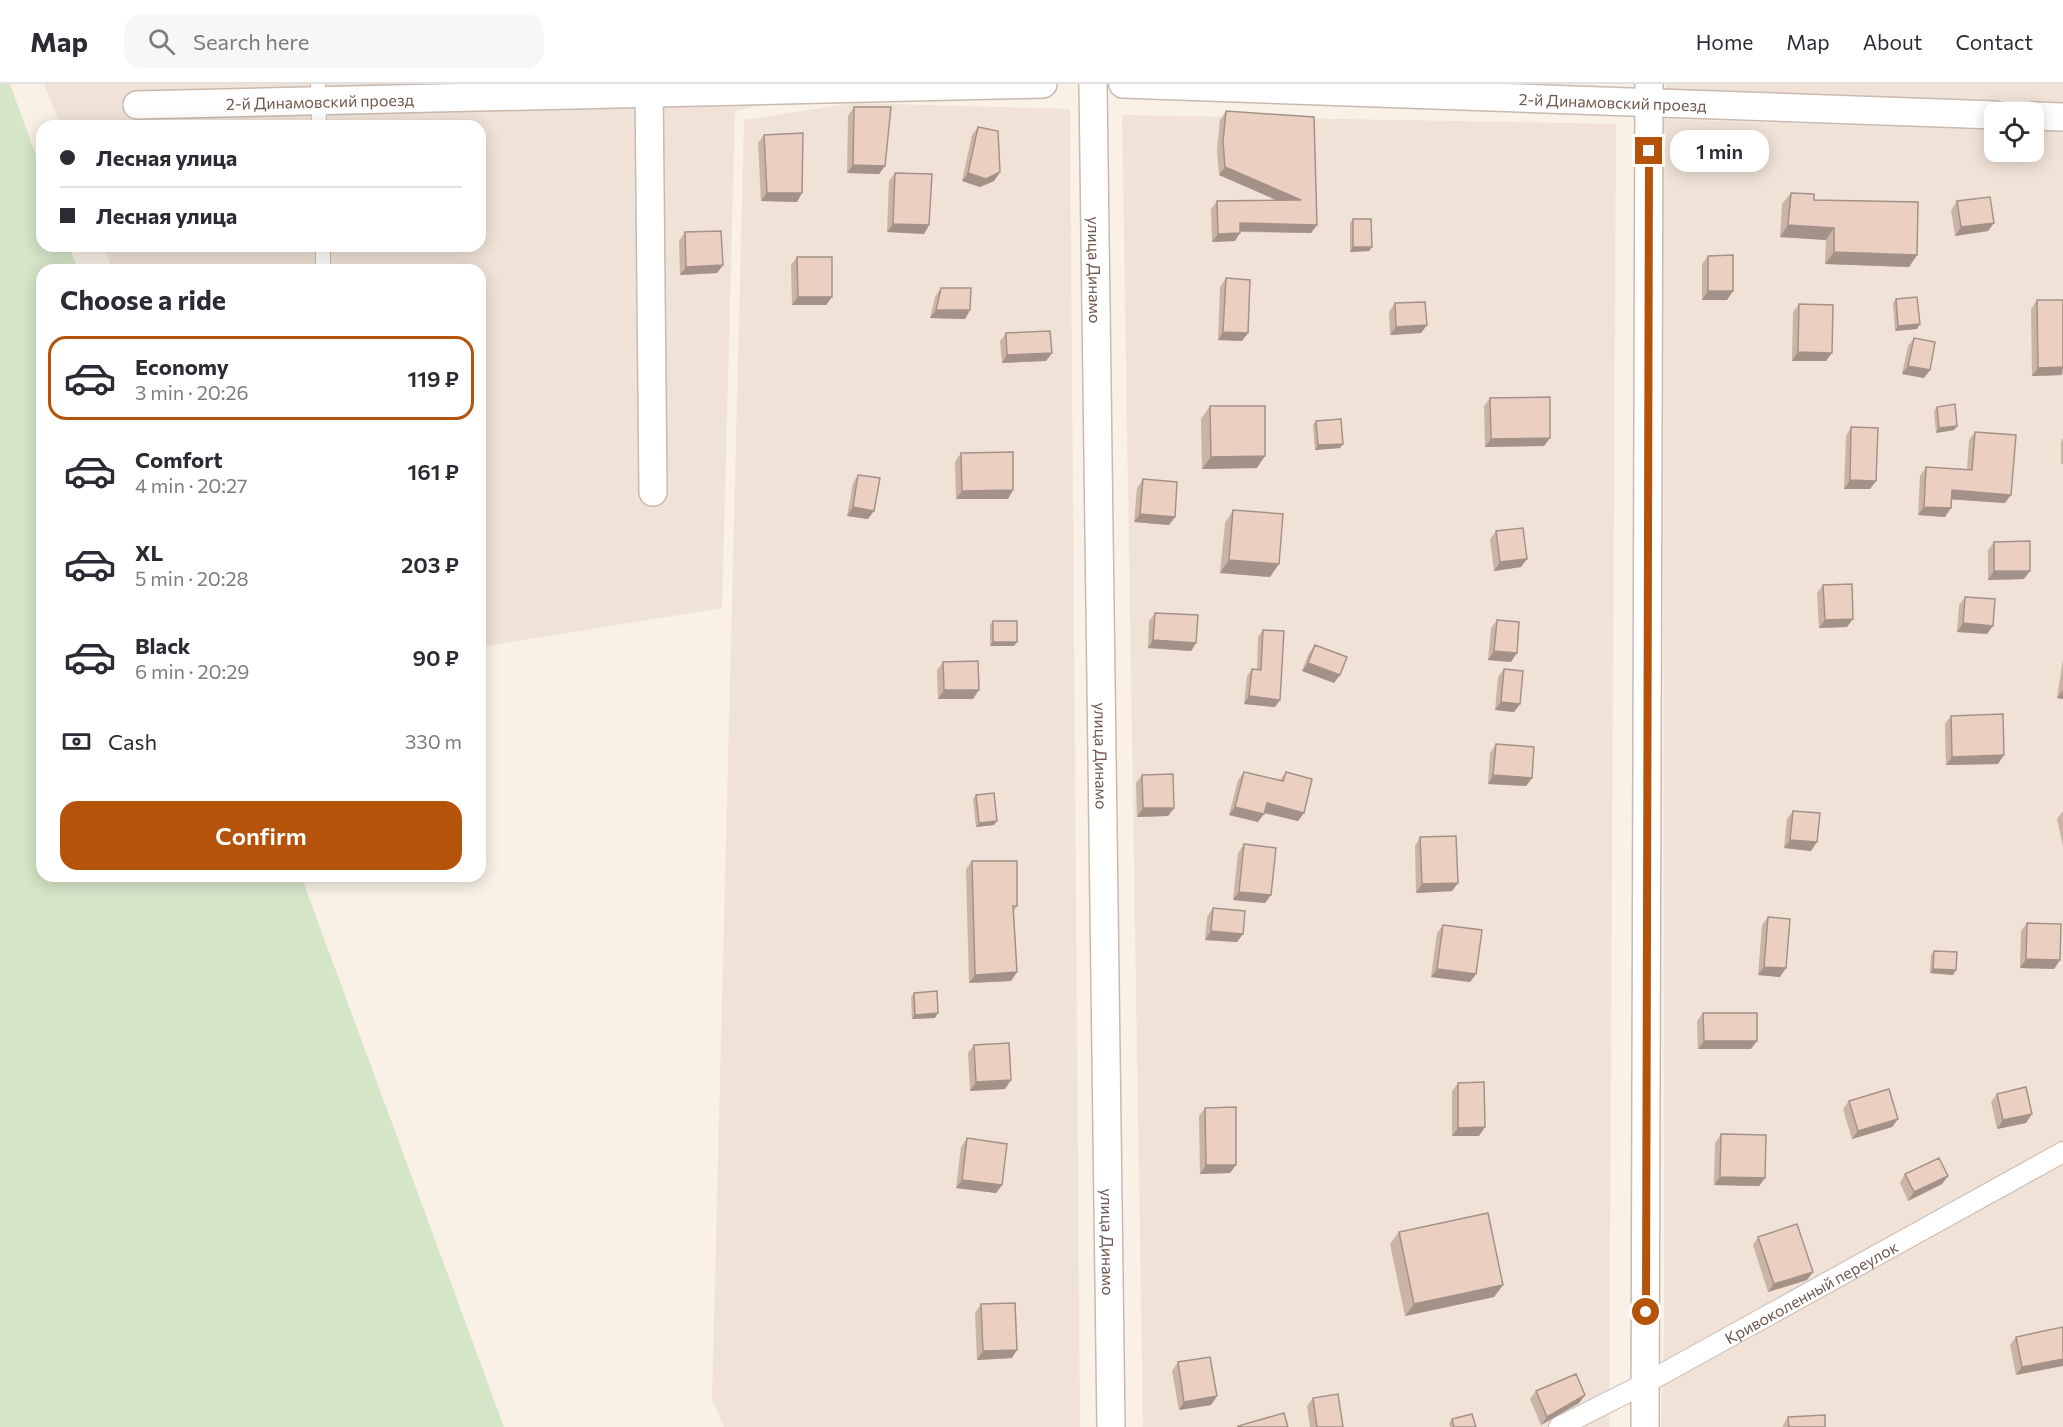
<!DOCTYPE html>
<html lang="en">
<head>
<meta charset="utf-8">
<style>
	:root { --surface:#fff; --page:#f7f7f7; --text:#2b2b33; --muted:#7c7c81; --line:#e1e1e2; --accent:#b45309 }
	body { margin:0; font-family:Commissioner,sans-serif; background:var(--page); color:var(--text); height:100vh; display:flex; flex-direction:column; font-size:22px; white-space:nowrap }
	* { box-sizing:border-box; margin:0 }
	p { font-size:20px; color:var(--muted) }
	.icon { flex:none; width:33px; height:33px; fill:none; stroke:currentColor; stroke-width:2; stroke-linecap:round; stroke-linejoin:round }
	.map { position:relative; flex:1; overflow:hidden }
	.sheet { position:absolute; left:36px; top:180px; width:450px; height:618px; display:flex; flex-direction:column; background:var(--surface); border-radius:18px; box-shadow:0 3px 15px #0003 }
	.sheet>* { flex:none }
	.banner { position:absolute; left:36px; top:36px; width:450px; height:132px; border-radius:18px; box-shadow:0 3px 15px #0003; display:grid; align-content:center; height:132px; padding:0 24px; background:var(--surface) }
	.fabs { position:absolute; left:1984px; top:18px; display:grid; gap:12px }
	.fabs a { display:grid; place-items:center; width:60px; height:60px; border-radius:12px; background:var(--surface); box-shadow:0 3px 15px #0003; font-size:30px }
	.end { position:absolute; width:27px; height:27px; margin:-14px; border:8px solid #b45309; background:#fff; box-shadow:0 0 0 3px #fff }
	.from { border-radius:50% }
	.bubble { position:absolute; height:42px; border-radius:18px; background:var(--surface); box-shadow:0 3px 15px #0003; font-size:20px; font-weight:600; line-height:42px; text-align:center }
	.banner b { display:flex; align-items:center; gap:21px; height:57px; font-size:22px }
	.banner b+b { border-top:2px solid var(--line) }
	.banner i { width:15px; height:15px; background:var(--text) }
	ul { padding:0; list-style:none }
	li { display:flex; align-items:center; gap:18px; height:84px; margin:0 12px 9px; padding:0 12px; border:3px solid transparent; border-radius:18px }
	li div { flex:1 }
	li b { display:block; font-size:22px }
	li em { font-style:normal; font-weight:600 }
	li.on { border-color:var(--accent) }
	li>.icon { width:54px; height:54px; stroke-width:1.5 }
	h2 { padding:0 24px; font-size:27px; line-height:72px }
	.pay { display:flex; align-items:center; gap:15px; height:66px; padding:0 24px; font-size:22px }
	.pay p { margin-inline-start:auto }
	.primary-button { display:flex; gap:12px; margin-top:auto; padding:12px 24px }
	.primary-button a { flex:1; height:69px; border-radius:18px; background:var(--accent); color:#fff; font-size:24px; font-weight:600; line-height:69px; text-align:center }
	header { display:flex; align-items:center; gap:36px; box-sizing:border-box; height:84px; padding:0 30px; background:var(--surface); border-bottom:2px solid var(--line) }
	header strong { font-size:28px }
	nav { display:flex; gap:33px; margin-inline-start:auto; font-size:21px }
	.search { width:420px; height:54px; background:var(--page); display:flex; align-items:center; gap:15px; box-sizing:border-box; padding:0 21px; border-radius:18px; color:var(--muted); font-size:22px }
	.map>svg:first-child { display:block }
</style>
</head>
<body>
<header>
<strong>Map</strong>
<div class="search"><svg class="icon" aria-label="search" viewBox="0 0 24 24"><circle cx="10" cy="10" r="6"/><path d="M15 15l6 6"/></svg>Search here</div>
<nav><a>Home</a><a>Map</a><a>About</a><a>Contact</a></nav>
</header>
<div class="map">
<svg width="2063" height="1343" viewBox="0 0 2063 1343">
	<rect width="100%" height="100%" fill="#f9f1e6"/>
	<!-- residential -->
	<path fill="#f0e2d6" d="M44,0H832V4L735,27L722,524L480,563V186H112L104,162H480V42H61Z
		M1666,0H2063V18L1666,8Z
		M853,19L1070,25L1080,1343H724L712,1315L744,36Z
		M1122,31L1616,40L1609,1343H1143Z
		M1663,35L1995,46V68H2034V47L2063,48V1343H1661L1664,1246Z"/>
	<!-- green -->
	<path fill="#d5e5c7" d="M0,0H10L42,88V162H69L78,186H42V792H301L504,1343H0Z"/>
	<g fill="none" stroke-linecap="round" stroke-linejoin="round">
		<!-- service casing -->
		<g stroke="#c9b9ae" stroke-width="16">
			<path id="service" d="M318,0L319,42
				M323,162V186"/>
		</g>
		<!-- pedestrian casing -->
		<g stroke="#c9b9ae" stroke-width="22">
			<g id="pedestrian">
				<path id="s1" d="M1559,1343L1646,1299L2063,1068"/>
			</g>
		</g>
		<!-- minor casing -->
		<g stroke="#c9b9ae" stroke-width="30">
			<g id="minor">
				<path d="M649,0L653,408"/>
				<path id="s2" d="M1093,0L1111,1343"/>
				<path id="s3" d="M1123,0L1995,31"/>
				<path id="s4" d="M137,21L1043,0"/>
				<path d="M2034,32L2063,33"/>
				<path d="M1645,1343L1649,0"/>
			</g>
		</g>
		<!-- service -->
		<use href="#service" stroke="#fff" stroke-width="14"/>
		<!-- pedestrian -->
		<use href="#pedestrian" stroke="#fff" stroke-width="20"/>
		<!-- minor -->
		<use href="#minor" stroke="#fff" stroke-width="27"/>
	</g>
	<!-- wall -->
	<path fill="#cab3a7" d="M854,23L885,82L879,90L847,89L848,32Z
		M1226,27L1317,141L1311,149L1240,148L1235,157L1212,158L1211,125L1217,117L1276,116L1219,91L1217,66L1220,36Z
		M978,43L1000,88L994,97L980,103L962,97L972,51Z
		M764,51L802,109L797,118L761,117L758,59Z
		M895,89L929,141L924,150L887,148L889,97Z
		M1791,109L1814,116L1917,171L1909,183L1825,180L1826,156L1780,153L1782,120Z
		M1957,117L1994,139L1988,147L1955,152L1951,126Z
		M1353,135L1372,163L1369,167L1350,168V139Z
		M685,148L723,181L717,189L680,191L679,157Z
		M1708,172L1727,216H1702V180Z
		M797,173L832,213L826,221H792L791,181Z
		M1226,194L1242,257L1218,256L1220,203Z
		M941,204L970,226L965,235L930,234L935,213Z
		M1896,215L1917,245L1895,247L1893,219Z
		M2037,216L2062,291L2032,292L2031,225Z
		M1395,219L1427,241L1421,249L1390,251L1389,228Z
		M1799,220L1826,277H1792L1793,228Z
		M1006,249L1052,269L1046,277L1002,279L1000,257Z
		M1914,254L1930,286L1924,294L1902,290L1908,262Z
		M1490,314L1550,354L1544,362L1485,363L1484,322Z
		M1210,322L1257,384L1202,385L1201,335Z
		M1937,323L1957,342L1954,346L1936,349L1934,327Z
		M1316,337L1343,360L1340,364L1315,366L1313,341Z
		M1851,343L1876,397L1870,405H1844L1846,352Z
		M1975,348L2005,419L1951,415L1945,433L1918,431L1920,392L1926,383L1967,385L1969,356Z
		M2063,354V380H2061V358Z
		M961,369L1013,406L1008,415H956L955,378Z
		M858,391L868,435L847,432L853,399Z
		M1143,395L1175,433L1169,441L1134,438L1137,404Z
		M1233,426L1270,493L1220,489L1225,439Z
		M1496,447L1521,483L1494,487L1490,455Z
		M1994,458L2024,495L1988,496V466Z
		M1823,501L1853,535L1847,543L1819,544L1817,509Z
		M1965,513L1987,550L1957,548L1959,521Z
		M1155,529L1196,559L1191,567L1148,564L1149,537Z
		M1497,536L1511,578L1488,576L1491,544Z
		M993,537L1014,562H990V541Z
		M1263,546L1275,623L1244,620L1247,592L1252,585H1257L1258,553Z
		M1315,561L1334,599L1302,587L1309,569Z
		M2063,575V615L2057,614Z
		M943,578L973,615H938L937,586Z
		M1504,585L1520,620L1514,628L1495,626L1498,593Z
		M1951,632L1998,680L1946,681L1945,640Z
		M1496,660L1532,694L1526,702L1488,700L1490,669Z
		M1244,688L1280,696L1286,688L1304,729L1298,737L1264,729L1258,738L1229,731L1238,696Z
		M1142,691L1174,724L1168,732L1137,733L1136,699Z
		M976,711L994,741L976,743L973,715Z
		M1793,727L1811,767L1784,764L1787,735Z
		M2063,727V763L2057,735Z
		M1420,753L1458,799L1452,807L1416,809L1415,762Z
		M1244,760L1271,811L1265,819L1233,816L1238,769Z
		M972,777L1017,822L1014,827L1017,888L1011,897L969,899L966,785Z
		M1213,824L1237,858L1205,856L1207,833Z
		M1768,833L1780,893L1758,891L1762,841Z
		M2027,839L2060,876L2054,885L2020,884L2021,847Z
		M1443,841L1476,890L1470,898L1431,893L1437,849Z
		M1934,867L1953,891L1930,889L1931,871Z
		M914,909L935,934L912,935L911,913Z
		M1703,929L1751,965H1698L1697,937Z
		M974,961L1011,996L1005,1005L970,1007L968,969Z
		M1458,999L1479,1052H1452V1007Z
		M1997,1010L2026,1039L1997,1045L1991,1018Z
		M1849,1017L1898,1035L1892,1043L1852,1055L1843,1025Z
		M1205,1024L1230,1089L1200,1090L1199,1032Z
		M1721,1050L1765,1094L1759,1102L1714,1101L1715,1059Z
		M967,1054L1002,1101L996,1109L956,1104L961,1063Z
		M1905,1090L1948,1092L1942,1100L1908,1117L1900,1099Z
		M1399,1148L1503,1201L1494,1213L1405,1232L1390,1160Z
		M1758,1153L1807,1196L1768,1208L1753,1161Z
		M981,1220L1012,1274L977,1276L975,1229Z
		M2063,1243L2016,1291L2010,1261L2016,1253Z
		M1178,1278L1217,1312L1211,1321L1179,1326L1172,1287Z
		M1536,1307L1585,1311L1579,1319L1541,1341L1530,1315Z
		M1313,1314L1343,1343H1310L1307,1322Z
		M1788,1333L1825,1343H1782Z
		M1452,1335L1476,1343H1450L1449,1339Z"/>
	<!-- shaded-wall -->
	<path fill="#a49288" d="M853,81L885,82L879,90L847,89Z
		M1225,83L1301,116L1295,124L1219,91Z
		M1000,88L994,97L980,103L962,97L968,89Z
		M767,109H802L797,118L761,117Z
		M1240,139L1317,141L1311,149L1234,147Z
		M1994,139L1988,147L1955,152L1961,143Z
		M893,140L929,141L924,150L887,148Z
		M1788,141L1834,144L1826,156L1780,153Z
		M1240,149L1235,157L1212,158L1218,150Z
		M1353,163H1372L1369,167L1350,168Z
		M1834,168L1917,171L1909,183L1825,180Z
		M723,181L717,189L680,191L686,183Z
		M1708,207H1733L1727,216H1702Z
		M798,213H832L826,221H792Z
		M936,226H970L965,235L930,234Z
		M1920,240L1917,245L1895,247L1898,242Z
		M1427,241L1421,249L1390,251L1396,243Z
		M1223,248L1248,249L1242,257L1218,256Z
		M1798,268L1832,269L1826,277H1792Z
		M1052,269L1046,277L1002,279L1007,271Z
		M1908,282L1930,286L1924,294L1902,290Z
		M2063,283L2062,291L2032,292L2038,284Z
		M1957,342L1954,346L1936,349L1939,344Z
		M1550,354L1544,362L1485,363L1491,355Z
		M1343,360L1340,364L1315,366L1318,361Z
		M1265,372L1257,384L1202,385L1211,373Z
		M1850,396L1876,397L1870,405H1844Z
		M1013,406L1008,415H956L962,407Z
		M1952,406L2011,411L2005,419L1946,415Z
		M853,423L874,427L868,435L847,432Z
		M1924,423L1951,424L1945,433L1918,431Z
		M1140,430L1175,433L1169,441L1134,438Z
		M1527,475L1521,483L1494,487L1500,478Z
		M1229,476L1279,480L1270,493L1220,489Z
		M1994,487H2030L2024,495L1988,496Z
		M1853,535L1847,543L1819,544L1825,536Z
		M1963,539L1993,542L1987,550L1957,548Z
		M1153,556L1196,559L1191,567L1148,564Z
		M993,558H1017L1014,562H990Z
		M1494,567L1517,569L1511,578L1488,576Z
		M1308,579L1340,591L1334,599L1302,587Z
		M944,606H979L973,615H938Z
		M2063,606V615L2057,614Z
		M1249,612L1280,616L1275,623L1244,620Z
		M1501,618L1520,620L1514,628L1495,626Z
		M2004,671L1998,680L1946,681L1952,673Z
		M1493,691L1532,694L1526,702L1488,700Z
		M1267,719L1304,729L1298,737L1261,728Z
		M1235,723L1264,730L1258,738L1229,731Z
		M1143,724H1174L1168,732L1137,733Z
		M997,737L994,741L976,743L979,739Z
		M1790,756L1817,758L1811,767L1784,764Z
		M1458,799L1452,807L1416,809L1422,800Z
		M1239,808L1271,811L1265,819L1233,816Z
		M1211,847L1243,850L1237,858L1205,856Z
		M2026,875L2060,876L2054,885L2020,884Z
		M1764,883L1786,884L1780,893L1758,891Z
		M1437,885L1476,890L1470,898L1431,893Z
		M1933,885L1956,886L1953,891L1930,889Z
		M1017,888L1011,897L969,899L975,891Z
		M938,929L935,934L912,935L915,931Z
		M1704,957H1757L1751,965H1698Z
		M1011,996L1005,1005L970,1007L976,998Z
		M2032,1030L2026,1039L1997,1045L2003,1036Z
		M1898,1035L1892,1043L1852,1055L1858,1047Z
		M1485,1043L1479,1052H1452L1458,1044Z
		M1206,1081H1236L1230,1089L1200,1090Z
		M1948,1092L1942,1100L1908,1117L1914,1108Z
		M1720,1093L1765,1094L1759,1102L1714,1101Z
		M962,1096L1002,1101L996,1109L956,1104Z
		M1813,1188L1807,1196L1768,1208L1774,1200Z
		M1503,1201L1494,1213L1405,1232L1414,1220Z
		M1017,1266L1012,1274L977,1276L983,1267Z
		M2063,1275V1282L2016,1291L2022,1283Z
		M1585,1311L1579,1319L1541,1341L1547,1333Z
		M1217,1312L1211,1321L1179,1326L1184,1318Z"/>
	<!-- building -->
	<path fill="#ebd0c2" stroke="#a49288" stroke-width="1.5" d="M854,23H891L885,82L853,81Z
		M1226,27L1314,33L1317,141L1240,139V149L1218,150L1217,117L1301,116L1225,83L1223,58Z
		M978,43L998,47L1000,88L986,95L968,89Z
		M803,49L802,109H767L764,51Z
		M895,89L932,90L929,141L893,140Z
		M1791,109L1814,110V116L1918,118L1917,171L1834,168V144L1788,141Z
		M1990,113L1994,139L1961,143L1957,117Z
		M1353,135H1371L1372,163H1353Z
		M721,147L723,181L686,183L685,148Z
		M1733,171V207H1708V172Z
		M797,173H832V213H798Z
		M1226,194L1250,196L1248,249L1223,248Z
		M941,204H971L970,226H936Z
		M1917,213L1920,240L1898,242L1896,215Z
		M2037,216H2063V283L2038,284Z
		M1425,218L1427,241L1396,243L1395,219Z
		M1799,220L1833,221L1832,269L1798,268Z
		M1050,247L1052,269L1007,271L1006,249Z
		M1914,254L1935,258L1930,286L1908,282Z
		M1550,313V354L1491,355L1490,314Z
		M1955,320L1957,342L1939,344L1937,323Z
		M1210,322H1265V372L1211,373Z
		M1341,335L1343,360L1318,361L1316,337Z
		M1851,343L1878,344L1876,397L1850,396Z
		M1975,348L2016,351L2011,411L1952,406L1951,424L1924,423L1926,383L1972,386Z
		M1013,368V406L962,407L961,369Z
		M858,391L880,394L874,427L853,423Z
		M1143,395L1177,398L1175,433L1140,430Z
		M1233,426L1283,430L1279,480L1229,476Z
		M1523,444L1527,475L1500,478L1496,447Z
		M2030,457V487H1994V458Z
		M1852,500L1853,535L1825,536L1823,501Z
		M1965,513L1995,515L1993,542L1963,539Z
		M1155,529L1198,531L1196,559L1153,556Z
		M1497,536L1519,538L1517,569L1494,567Z
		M993,537H1017V558H993Z
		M1263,546L1284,547L1280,616L1249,612L1252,585L1261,586Z
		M1315,561L1347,573L1340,591L1308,579Z
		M978,577L979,606H944L943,578Z
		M1504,585L1523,587L1520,620L1501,618Z
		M2003,630L2004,671L1952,673L1951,632Z
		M1496,660L1534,663L1532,694L1493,691Z
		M1244,688L1283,697L1286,688L1312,695L1304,729L1267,719L1264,730L1235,723Z
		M1173,690L1174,724H1143L1142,691Z
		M994,709L997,737L979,739L976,711Z
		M1793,727L1820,729L1817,758L1790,756Z
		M1456,752L1458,799L1422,800L1420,753Z
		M1244,760L1276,764L1271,811L1239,808Z
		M972,777H1017V822H1013L1017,888L975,891Z
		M1213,824L1245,827L1243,850L1211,847Z
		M1768,833L1790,835L1786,884L1764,883Z
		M2027,839L2061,840L2060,876L2026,875Z
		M1443,841L1482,846L1476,890L1437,885Z
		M1934,867L1957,868L1956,886L1933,885Z
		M937,907L938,929L915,931L914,909Z
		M1703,929H1757V957H1704Z
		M1009,959L1011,996L976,998L974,961Z
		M1484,998L1485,1043L1458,1044V999Z
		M2026,1003L2032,1030L2003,1036L1997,1010Z
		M1889,1005L1898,1035L1858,1047L1849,1017Z
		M1236,1023V1081H1206L1205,1024Z
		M1721,1050L1766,1051L1765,1094L1720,1093Z
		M967,1054L1007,1060L1002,1101L962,1096Z
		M1939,1074L1948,1092L1914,1108L1905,1090Z
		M1488,1129L1503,1201L1414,1220L1399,1148Z
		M1797,1140L1813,1188L1774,1200L1758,1153Z
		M1015,1219L1017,1266L983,1267L981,1220Z
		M2063,1243V1275L2022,1283L2016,1253Z
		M1210,1273L1217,1312L1184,1318L1178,1278Z
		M1576,1290L1585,1311L1547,1333L1536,1307Z
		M1338,1310L1343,1343H1317L1313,1314Z
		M1284,1329L1288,1343H1239L1238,1342Z
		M1472,1330L1476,1343H1454L1452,1335Z
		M1825,1331V1343H1789L1788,1333Z"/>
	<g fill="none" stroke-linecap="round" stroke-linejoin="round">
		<!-- route -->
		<path stroke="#b45309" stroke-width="8" d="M1646,1228L1649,67"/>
	</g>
	<g text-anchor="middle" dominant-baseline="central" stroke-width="5" stroke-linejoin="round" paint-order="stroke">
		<!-- street labels -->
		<g font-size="16" fill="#6f584f" stroke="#fcf5ec">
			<text stroke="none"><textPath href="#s4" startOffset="183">2-й Динамовский проезд</textPath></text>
			<text stroke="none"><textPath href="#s3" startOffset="490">2-й Динамовский проезд</textPath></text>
			<text stroke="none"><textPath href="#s2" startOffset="186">улица Динамо</textPath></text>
			<text stroke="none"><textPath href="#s2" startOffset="672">улица Динамо</textPath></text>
			<text stroke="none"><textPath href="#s2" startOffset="1158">улица Динамо</textPath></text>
			<text stroke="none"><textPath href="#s1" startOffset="286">Кривоколенный переулок</textPath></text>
		</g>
	</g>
</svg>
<div class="fabs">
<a><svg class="icon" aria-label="locate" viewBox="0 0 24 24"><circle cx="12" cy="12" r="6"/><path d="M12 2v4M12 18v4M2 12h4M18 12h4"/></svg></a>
</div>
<i class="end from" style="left:1646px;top:1228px"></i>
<i class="end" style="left:1649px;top:67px"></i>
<div class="bubble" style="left:1670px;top:46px;width:99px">1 min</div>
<div class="banner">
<b><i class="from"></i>Лесная улица</b>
<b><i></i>Лесная улица</b>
</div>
<section class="sheet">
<h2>Choose a ride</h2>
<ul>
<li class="on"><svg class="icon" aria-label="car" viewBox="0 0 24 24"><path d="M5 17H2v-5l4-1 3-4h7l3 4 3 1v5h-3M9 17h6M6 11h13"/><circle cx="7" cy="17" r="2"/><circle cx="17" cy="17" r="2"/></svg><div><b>Economy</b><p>3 min · 20:26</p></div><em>119 ₽</em></li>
<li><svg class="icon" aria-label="car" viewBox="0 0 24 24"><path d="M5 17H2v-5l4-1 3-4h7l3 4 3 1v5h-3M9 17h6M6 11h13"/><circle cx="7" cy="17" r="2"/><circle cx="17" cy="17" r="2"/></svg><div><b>Comfort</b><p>4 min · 20:27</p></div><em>161 ₽</em></li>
<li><svg class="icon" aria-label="car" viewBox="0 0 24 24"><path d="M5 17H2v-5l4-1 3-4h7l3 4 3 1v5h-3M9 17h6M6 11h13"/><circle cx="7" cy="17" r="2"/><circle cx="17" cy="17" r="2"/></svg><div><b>XL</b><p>5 min · 20:28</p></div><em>203 ₽</em></li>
<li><svg class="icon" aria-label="car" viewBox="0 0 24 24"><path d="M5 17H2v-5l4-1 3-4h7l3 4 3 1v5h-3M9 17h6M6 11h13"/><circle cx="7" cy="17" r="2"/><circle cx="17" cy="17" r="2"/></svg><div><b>Black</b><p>6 min · 20:29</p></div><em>90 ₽</em></li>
</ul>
<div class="pay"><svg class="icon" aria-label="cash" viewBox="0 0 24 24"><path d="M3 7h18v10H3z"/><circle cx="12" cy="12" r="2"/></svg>Cash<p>330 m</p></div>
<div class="primary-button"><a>Confirm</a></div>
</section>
</div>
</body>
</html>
